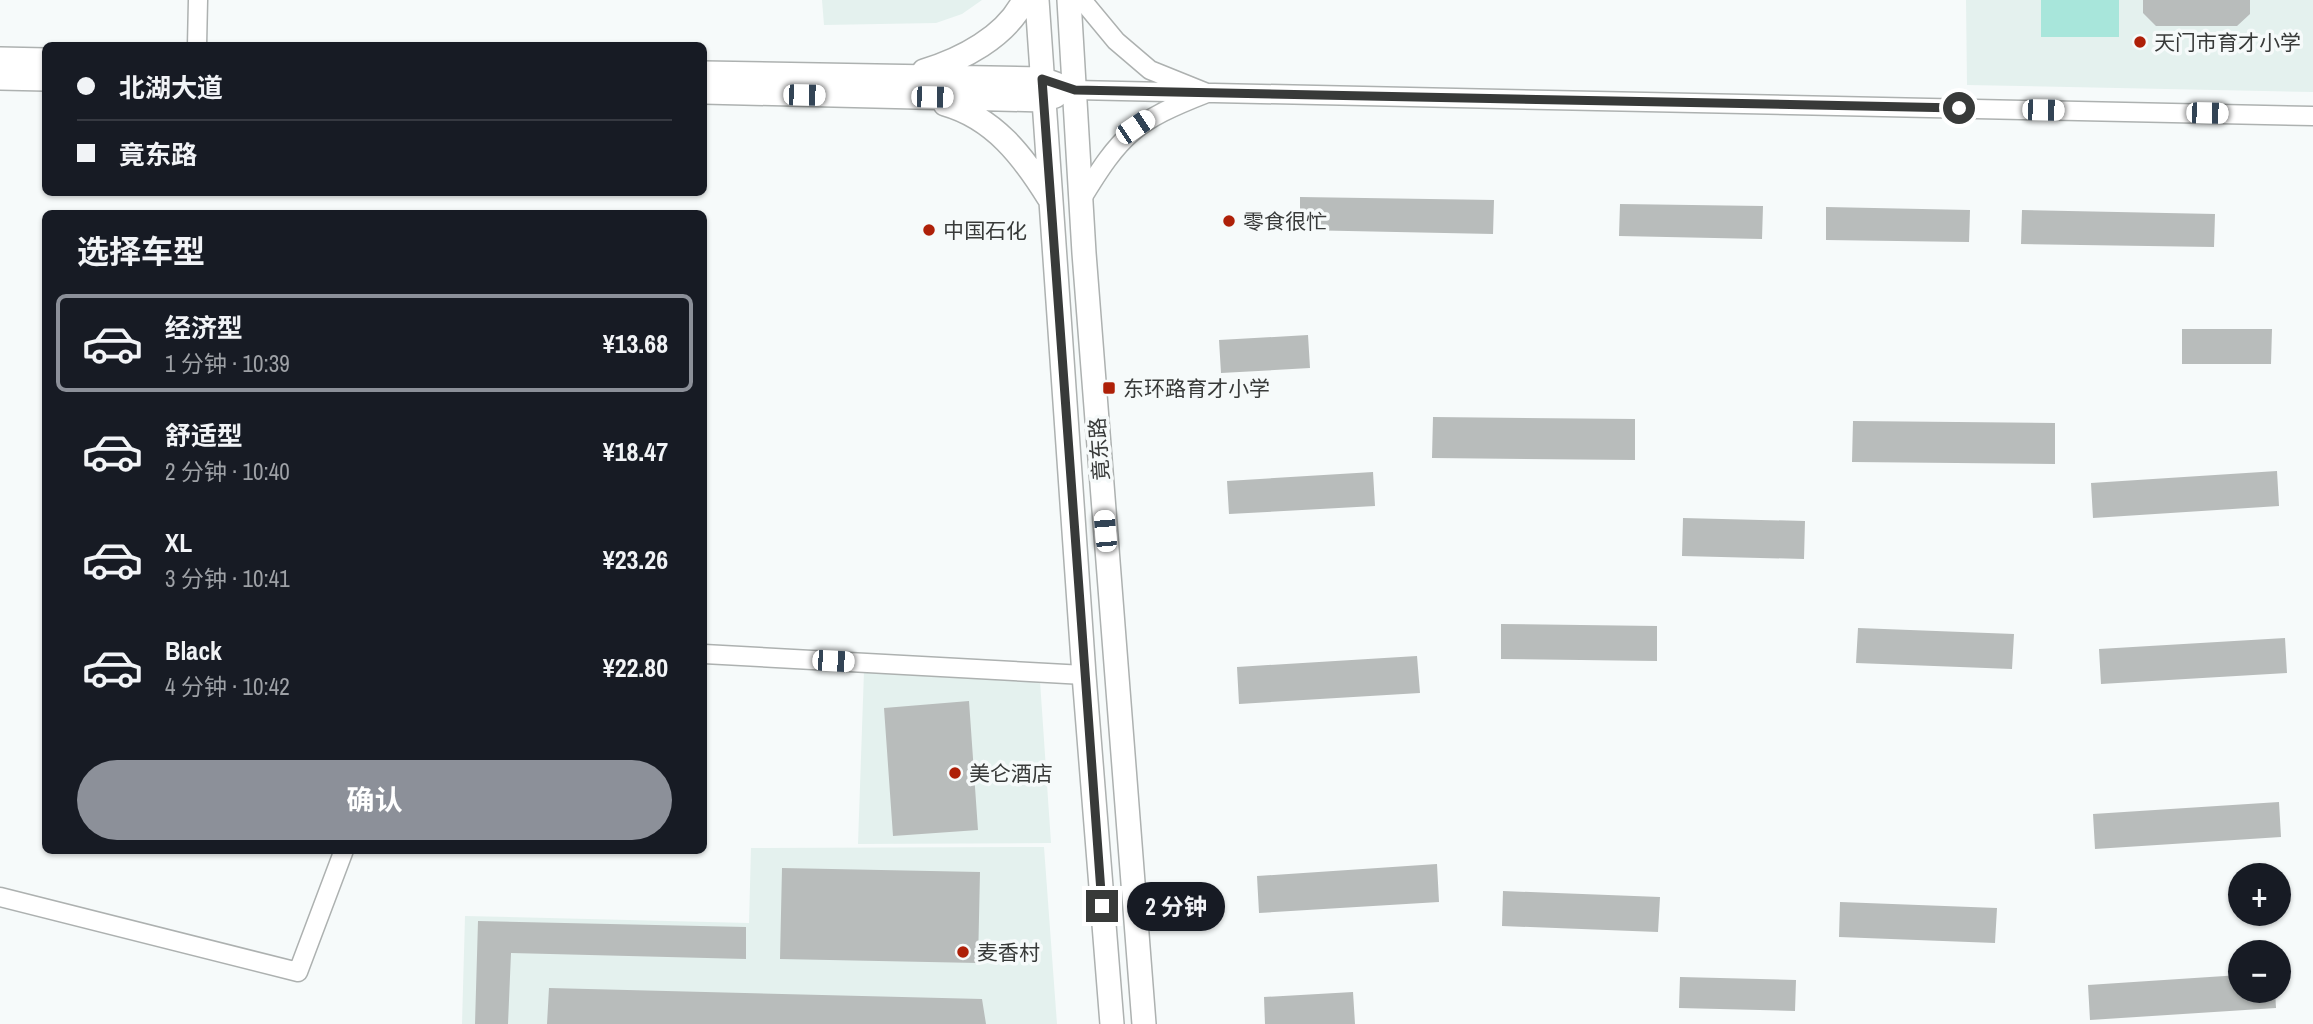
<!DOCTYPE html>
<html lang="zh">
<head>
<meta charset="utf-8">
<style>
	:root { --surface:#171b24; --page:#20242c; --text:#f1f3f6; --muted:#9ea1a6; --line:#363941; --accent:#8c9099 }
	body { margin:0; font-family:"Archivo Narrow","Noto Sans SC",sans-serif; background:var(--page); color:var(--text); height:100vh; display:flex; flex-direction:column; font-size:26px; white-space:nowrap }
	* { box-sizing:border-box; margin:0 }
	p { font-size:23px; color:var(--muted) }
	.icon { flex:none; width:38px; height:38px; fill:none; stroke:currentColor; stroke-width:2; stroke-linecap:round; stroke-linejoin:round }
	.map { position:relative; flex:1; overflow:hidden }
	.details { position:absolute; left:42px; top:210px; width:665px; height:644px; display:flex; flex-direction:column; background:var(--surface); border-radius:10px; box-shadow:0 2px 5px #0004 }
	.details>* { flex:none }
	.top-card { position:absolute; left:42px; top:42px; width:665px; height:154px; border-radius:10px; box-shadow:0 2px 5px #0004; display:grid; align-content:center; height:154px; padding:0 35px; background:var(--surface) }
	.buttons { position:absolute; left:2228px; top:863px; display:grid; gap:14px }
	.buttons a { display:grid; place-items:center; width:63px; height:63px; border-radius:50%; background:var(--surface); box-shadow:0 2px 5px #0004; font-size:35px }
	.end { position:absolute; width:32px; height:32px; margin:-16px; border:9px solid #383a39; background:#fff; box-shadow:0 0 0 4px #fff }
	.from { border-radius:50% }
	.bubble { position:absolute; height:49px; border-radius:24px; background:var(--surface); box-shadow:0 2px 5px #0004; font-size:23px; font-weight:700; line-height:49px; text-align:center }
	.car { position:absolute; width:21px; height:42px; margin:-21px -10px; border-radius:9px; box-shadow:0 0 5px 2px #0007; background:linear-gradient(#fff 24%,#345 0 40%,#fff 0 76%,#345 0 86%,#fff 0) }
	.top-card b { display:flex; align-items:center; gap:24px; height:66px; font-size:26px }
	.top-card b+b { border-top:2px solid var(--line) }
	.top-card i { width:18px; height:18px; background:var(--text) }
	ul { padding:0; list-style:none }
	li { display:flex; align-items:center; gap:21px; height:98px; margin:0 14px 10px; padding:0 21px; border:4px solid transparent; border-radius:10px }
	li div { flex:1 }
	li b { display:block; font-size:26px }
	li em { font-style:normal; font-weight:700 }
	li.current { border-color:var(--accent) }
	li>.icon { width:63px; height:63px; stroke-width:1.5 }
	h2 { padding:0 35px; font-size:32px; line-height:84px }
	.cta { display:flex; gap:14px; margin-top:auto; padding:14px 35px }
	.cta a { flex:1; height:80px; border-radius:42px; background:var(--accent); color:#fff; font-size:28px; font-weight:700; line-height:80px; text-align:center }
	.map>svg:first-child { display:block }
</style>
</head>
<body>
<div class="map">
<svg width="2313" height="1024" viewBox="0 0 2313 1024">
	<rect width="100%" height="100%" fill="#f6fafa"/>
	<!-- built -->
	<path fill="#e4f1ee" d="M822,0H982L962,14L936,23L824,25Z
		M1966,0H2313V92L1967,85Z
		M864,671L1040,681L1051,843L858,844Z
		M1044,847L1057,1024H462L465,916L749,923L751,848Z"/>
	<!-- green -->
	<path fill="#a8e6db" d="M2041,0H2119V37H2041Z"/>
	<!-- building -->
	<path fill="#b8bcbb" d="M2143,0H2250V14L2237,26H2156L2143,13Z
		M1300,197L1494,200L1493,234L1300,230Z
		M1620,204L1763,206L1762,239L1619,236Z
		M1826,207L1970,210L1969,242L1826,240Z
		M2022,210L2215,214L2214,247L2021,244Z
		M2182,329H2272L2271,364H2182Z
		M1308,335L1310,368L1221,373L1219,340Z
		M1433,417L1635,419V460L1432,458Z
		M1853,421L2055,423V464L1852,462Z
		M2277,471L2279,506L2093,518L2091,483Z
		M1373,472L1375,506L1229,514L1227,481Z
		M1683,518L1805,521L1804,559L1682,556Z
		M1501,624L1657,626V661L1501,659Z
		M1858,628L2014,634L2012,669L1856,663Z
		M2285,638L2287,673L2101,684L2099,649Z
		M1417,656L1420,693L1239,704L1237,667Z
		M969,701L978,830L893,836L884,708Z
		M2279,802L2281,837L2095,849L2093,814Z
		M1437,864L1439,902L1259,913L1257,876Z
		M782,868L980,872L978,963L780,959Z
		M1503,891L1660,897L1658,932L1502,926Z
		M1840,902L1997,908L1995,943L1839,937Z
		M478,921L746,927V959L511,953L508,1024H475Z
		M2240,975V990H2275L2276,1008L2090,1020L2088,985Z
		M1680,977L1796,980L1795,1011L1679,1008Z
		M549,988L982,999L986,1024H547Z
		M1353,992L1355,1024H1265L1264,997Z"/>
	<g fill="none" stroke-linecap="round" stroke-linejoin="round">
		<!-- minor casing -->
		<g stroke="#adb1b0" stroke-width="21">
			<path id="minor" d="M197,46L198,0
				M1075,90L2313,116
				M1081,200C1121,134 1135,121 1207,93L1150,70L1116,41L1082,0
				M704,654L1084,675
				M0,897L298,972L344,850"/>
		</g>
		<!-- major casing -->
		<g stroke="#adb1b0" stroke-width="26">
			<path id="major" d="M1037,0L1084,675L1112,1024
				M1069,0L1084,253L1144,1024
				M0,59L46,60
				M924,71C961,60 1006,37 1024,0
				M704,73L1042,79L1056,84
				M0,78L46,79
				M704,92L1043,100L1055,96
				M945,104C994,118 1023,156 1049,198"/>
		</g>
		<!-- minor -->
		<use href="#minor" stroke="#fff" stroke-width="18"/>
		<!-- major -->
		<use href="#major" stroke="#fff" stroke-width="23"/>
	</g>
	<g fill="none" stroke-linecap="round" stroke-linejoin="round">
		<!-- route -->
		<path stroke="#383a39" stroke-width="9" d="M1102,906L1042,79L1075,90L1959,108"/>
	</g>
	<!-- markers -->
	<g fill="#ae2008" stroke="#f6fafa" stroke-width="2.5">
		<circle cx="2140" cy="42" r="7"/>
		<circle cx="1229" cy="221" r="7"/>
		<circle cx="929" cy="230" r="7"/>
		<rect x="1102" y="381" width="14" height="14" rx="3.5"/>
		<circle cx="955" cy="773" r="7"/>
		<circle cx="963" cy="952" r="7"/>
	</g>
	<g text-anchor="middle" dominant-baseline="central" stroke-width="7" stroke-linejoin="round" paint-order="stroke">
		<!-- poi labels -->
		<g font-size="21" fill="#383a39" stroke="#f6fafa" text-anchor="start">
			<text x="2154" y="42">天门市育才小学</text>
			<text x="1243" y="221">零食很忙</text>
			<text x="943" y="230">中国石化</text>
			<text x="1123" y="388">东环路育才小学</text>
			<text x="969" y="773">美仑酒店</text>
			<text x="977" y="952">麦香村</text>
		</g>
		<!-- street labels -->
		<g font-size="21" fill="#383a39" stroke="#f6fafa">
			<text transform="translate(1099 449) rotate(-94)">竟东路</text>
		</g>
	</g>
</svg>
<div class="buttons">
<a>+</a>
<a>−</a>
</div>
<i class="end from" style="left:1959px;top:108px"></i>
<i class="end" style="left:1102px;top:906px"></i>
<div class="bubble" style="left:1127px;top:882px;width:98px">2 分钟</div>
<i class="car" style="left:804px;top:95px;rotate:91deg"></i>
<i class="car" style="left:932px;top:97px;rotate:91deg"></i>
<i class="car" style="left:2043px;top:110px;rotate:91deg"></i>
<i class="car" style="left:2207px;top:113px;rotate:91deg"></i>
<i class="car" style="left:1135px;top:127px;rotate:56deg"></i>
<i class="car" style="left:1105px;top:531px;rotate:355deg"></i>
<i class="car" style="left:833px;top:661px;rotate:93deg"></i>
<div class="top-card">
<b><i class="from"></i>北湖大道</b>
<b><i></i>竟东路</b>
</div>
<section class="details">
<h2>选择车型</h2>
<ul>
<li class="current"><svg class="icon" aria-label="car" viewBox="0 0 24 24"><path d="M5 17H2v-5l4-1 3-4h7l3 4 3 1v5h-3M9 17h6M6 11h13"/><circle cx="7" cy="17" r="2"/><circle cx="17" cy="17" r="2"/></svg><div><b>经济型</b><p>1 分钟 · 10:39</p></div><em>¥13.68</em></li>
<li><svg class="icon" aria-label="car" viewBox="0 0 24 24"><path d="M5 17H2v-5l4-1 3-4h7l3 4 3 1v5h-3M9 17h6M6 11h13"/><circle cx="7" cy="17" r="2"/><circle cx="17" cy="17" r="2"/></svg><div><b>舒适型</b><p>2 分钟 · 10:40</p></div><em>¥18.47</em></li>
<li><svg class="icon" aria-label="car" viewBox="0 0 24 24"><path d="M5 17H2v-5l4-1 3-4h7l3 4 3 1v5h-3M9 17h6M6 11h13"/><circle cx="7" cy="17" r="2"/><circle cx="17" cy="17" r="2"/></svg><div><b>XL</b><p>3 分钟 · 10:41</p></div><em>¥23.26</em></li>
<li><svg class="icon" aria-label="car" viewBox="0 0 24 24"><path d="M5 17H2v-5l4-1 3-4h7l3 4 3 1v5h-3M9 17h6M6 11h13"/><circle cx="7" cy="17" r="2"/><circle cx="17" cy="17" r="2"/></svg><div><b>Black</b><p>4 分钟 · 10:42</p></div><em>¥22.80</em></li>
</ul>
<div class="cta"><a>确认</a></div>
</section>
</div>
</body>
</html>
